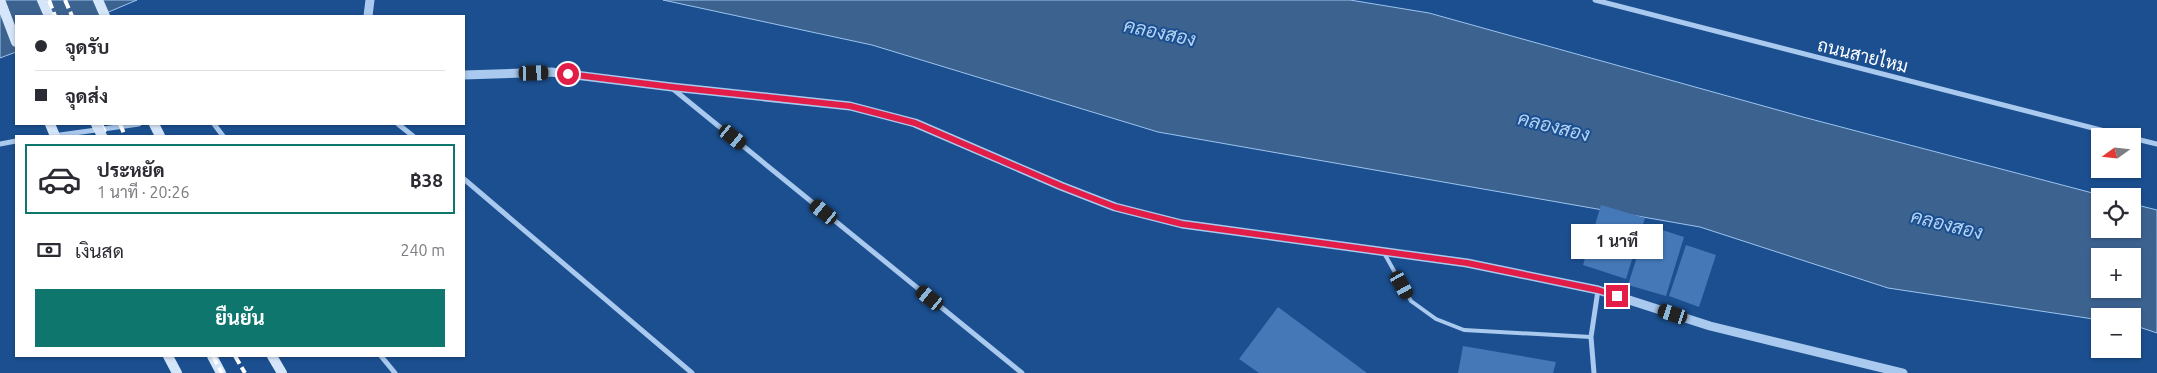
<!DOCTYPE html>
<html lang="th">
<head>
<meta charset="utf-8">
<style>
	:root { --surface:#fff; --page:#f7f7f7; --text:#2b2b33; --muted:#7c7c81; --line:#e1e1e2; --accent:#0f766e }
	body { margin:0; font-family:Ubuntu,Sarabun,sans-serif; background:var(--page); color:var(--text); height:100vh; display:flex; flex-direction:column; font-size:19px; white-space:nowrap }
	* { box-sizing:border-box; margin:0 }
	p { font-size:16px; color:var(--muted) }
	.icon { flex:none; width:28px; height:28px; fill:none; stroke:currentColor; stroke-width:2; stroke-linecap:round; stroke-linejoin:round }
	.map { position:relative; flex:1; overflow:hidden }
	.details { position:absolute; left:15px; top:135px; width:450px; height:222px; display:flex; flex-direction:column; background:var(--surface); border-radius:0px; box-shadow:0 1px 4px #0004 }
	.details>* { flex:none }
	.hud { position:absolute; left:15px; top:15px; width:450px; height:110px; border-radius:0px; box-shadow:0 1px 4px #0004; display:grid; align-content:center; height:110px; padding:0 20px; background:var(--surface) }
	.needle { width:32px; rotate:255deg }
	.fabs { position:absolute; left:2091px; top:128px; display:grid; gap:10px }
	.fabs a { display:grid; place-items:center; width:50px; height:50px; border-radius:0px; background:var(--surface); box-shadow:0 1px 4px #0004; font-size:25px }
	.end { position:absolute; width:22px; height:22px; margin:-11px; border:6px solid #e11d48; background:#fff; box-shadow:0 0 0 2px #fff }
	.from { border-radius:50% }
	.bubble { position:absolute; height:35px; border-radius:0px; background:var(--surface); box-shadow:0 1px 4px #0004; font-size:16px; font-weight:700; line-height:35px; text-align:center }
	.car { position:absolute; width:15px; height:30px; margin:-15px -8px; border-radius:6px; box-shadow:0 0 4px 1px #0007; background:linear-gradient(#222 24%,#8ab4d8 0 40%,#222 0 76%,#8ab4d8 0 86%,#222 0) }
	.hud b { display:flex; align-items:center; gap:18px; height:48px; font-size:19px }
	.hud b+b { border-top:1px solid var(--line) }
	.hud i { width:12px; height:12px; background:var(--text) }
	ul { padding:9px 0 0; list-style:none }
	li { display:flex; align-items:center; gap:15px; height:70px; margin:0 10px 8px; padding:0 10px; border:2px solid var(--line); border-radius:0px }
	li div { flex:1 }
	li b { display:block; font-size:19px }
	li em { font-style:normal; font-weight:700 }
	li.on { border-color:var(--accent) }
	li>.icon { width:45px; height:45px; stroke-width:1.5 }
	.pay { display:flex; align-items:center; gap:12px; height:55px; padding:0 20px; font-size:19px }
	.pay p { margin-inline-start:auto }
	.action { display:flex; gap:10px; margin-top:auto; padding:10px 20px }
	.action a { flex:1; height:58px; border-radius:0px; background:var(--accent); color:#fff; font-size:20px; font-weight:700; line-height:58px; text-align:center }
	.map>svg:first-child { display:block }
</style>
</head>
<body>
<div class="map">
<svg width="2157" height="373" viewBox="0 0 2157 373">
	<rect width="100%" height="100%" fill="#1b4f8f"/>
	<!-- water -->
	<path fill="#3c6290" stroke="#9cc4f0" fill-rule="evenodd" d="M0,0H137L99,16H16V52L0,58Z
		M663,0H1350L1429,13L1803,117L2104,196H2100V229H2132L2133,204L2157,210V333L2133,325L2132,316H2100V320L1888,288L1700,227L1158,132L872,45ZM2100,256H2132V289H2100Z"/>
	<!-- building -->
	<path fill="#4478b7" d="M1601,205L1645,218L1626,279L1583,265Z
		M1647,225L1684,237L1666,296L1628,285Z
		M1686,245L1716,255L1699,307L1669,296Z
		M1278,307L1367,373H1259L1239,359Z
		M1463,346L1556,362L1553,373H1458Z"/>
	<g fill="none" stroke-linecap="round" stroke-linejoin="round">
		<!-- service -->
		<path stroke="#a9c9ee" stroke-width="4" d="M1384,253L1411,301L1436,319L1464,330L1591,337"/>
		<!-- minor -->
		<path stroke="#a9c9ee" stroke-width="5" d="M1595,0L2124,136
			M673,89L1022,373
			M214,124L223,136
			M398,124L413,136
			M53,136L139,124
			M2132,138L2157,144
			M0,144L16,141
			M464,179L692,373
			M381,356L395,373
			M1594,373L1591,337L1598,290"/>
		<!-- tertiary -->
		<path stroke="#a9c9ee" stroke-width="9" d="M368,16L370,0
			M464,75L551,72L672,87L850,106L915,123L1061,186L1115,207L1182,224L1467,263L1598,290L1710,326L1903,373"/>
		<!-- secondary -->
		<path stroke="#d6e6fa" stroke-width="10" d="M0,0L16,42
			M42,0L49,16
			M98,0L105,16
			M154,124L160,136
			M168,356L177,373
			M212,356L221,373
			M272,356L282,373"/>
		<!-- rail -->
		<path stroke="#fff" stroke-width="4" stroke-dasharray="9 4" stroke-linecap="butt" d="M49,0L55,16
			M65,0L72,16
			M101,124L107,136
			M120,124L125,136
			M213,356L222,373
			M235,356L245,373"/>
		<!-- secondary-bridge -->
		<path stroke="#d6e6fa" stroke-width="10" d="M50,124L55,136
			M96,124L102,136"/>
	</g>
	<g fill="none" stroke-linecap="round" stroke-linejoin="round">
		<!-- route -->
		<path stroke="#e11d48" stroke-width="6" d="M568,74L672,87L850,106L915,123L1061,186L1115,207L1182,224L1467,263L1598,290L1617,296"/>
	</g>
	<g text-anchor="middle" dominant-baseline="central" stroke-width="4" stroke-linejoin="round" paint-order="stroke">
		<!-- street labels -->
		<g font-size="18" fill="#fff" stroke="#1b4f8f">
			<text transform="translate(1863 55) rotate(14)">ถนนสายไหม</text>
		</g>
		<!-- water labels -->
		<g font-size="19" font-style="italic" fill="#b5d3f5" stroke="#1b4f8f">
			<text transform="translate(1160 32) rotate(12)">คลองสอง</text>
			<text transform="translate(1554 126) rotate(14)">คลองสอง</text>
			<text transform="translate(1947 224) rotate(14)">คลองสอง</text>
		</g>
	</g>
</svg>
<div class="fabs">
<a><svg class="needle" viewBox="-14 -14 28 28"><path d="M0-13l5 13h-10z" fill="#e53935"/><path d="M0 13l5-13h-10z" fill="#7c7c81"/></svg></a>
<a><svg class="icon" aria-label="locate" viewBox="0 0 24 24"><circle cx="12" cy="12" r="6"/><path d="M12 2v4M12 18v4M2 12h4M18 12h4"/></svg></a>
<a>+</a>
<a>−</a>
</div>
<i class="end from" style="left:568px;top:74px"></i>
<i class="end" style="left:1617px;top:296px"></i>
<div class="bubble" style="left:1571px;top:224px;width:92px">1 นาที</div>
<i class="car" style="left:534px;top:73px;rotate:88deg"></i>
<i class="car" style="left:733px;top:137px;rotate:129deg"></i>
<i class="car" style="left:824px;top:212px;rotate:309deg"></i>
<i class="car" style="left:1402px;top:285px;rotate:151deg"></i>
<i class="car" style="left:930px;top:298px;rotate:309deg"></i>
<i class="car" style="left:1673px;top:314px;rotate:288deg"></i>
<div class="hud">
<b><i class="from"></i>จุดรับ</b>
<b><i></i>จุดส่ง</b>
</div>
<section class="details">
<ul>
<li class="on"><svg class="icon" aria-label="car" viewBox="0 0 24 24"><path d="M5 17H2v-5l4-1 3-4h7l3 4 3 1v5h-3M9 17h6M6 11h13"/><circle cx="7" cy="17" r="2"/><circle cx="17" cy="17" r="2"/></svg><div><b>ประหยัด</b><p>1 นาที · 20:26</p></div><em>฿38</em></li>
</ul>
<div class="pay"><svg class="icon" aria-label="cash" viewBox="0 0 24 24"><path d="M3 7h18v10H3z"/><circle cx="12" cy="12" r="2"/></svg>เงินสด<p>240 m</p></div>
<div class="action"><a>ยืนยัน</a></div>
</section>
</div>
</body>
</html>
